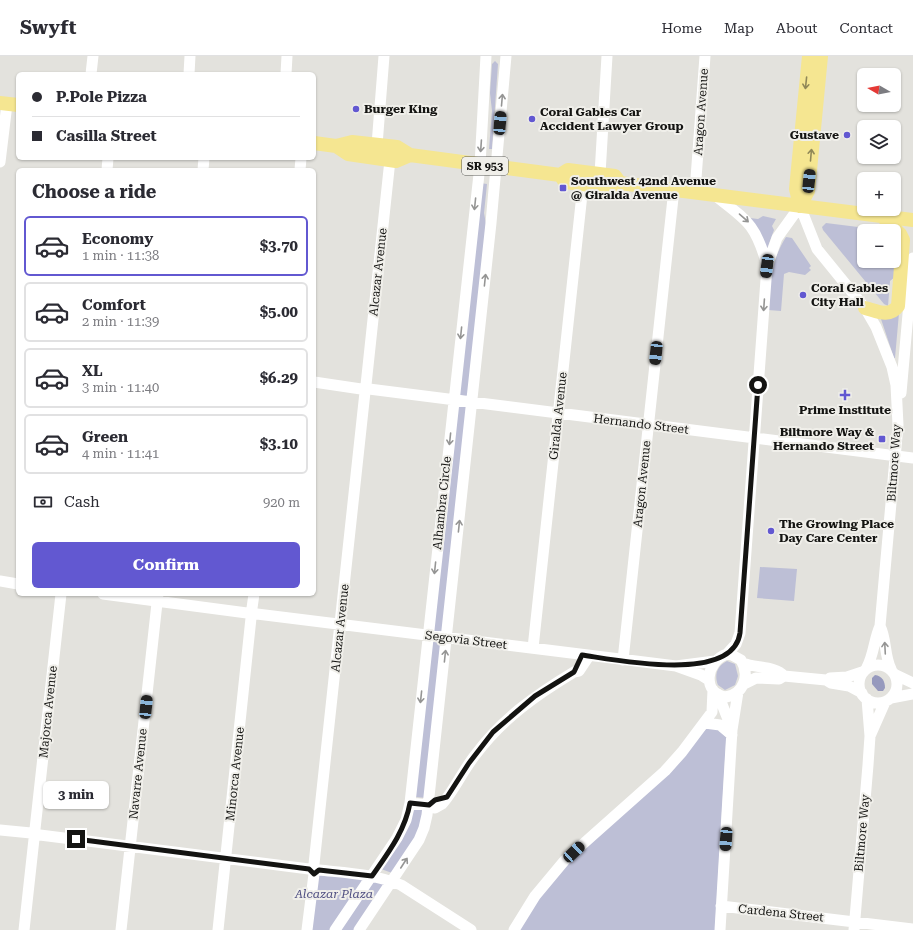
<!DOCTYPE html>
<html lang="en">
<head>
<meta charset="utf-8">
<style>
	:root { --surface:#fff; --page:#f2f2f3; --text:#2b2b33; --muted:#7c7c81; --line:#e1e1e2; --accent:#6258d1 }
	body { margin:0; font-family:"Roboto Serif",serif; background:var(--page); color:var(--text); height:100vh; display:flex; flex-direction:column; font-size:15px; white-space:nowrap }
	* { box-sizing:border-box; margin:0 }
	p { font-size:13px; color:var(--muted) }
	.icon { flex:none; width:22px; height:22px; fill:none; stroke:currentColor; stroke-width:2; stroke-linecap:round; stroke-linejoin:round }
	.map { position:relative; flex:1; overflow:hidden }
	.side { position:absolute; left:16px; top:112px; width:300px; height:428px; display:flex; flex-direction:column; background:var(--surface); border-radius:6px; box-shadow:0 1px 3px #0004 }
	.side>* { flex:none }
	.banner { position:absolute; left:16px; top:16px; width:300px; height:88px; border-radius:6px; box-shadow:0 1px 3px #0004; display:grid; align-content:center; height:88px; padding:0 16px; background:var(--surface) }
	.needle { width:26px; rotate:279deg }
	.tools { position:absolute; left:857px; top:12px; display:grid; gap:8px }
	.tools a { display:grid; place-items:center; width:44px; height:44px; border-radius:6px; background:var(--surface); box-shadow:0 1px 3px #0004; font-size:20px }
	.end { position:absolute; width:18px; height:18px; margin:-9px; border:5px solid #141412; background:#fff; box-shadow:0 0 0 2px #fff }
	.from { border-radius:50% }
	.bubble { position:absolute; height:28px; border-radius:6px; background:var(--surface); box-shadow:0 1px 3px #0004; font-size:13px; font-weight:700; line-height:28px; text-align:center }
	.car { position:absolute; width:12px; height:24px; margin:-12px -6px; border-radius:5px; box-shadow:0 0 3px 1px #0007; background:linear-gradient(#222 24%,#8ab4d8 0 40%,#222 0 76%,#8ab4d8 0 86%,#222 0) }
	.banner b { display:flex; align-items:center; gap:14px; height:38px; font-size:15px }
	.banner b+b { border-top:1px solid var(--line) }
	.banner i { width:10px; height:10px; background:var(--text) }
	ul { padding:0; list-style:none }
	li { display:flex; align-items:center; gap:12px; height:60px; margin:0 8px 6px; padding:0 8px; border:2px solid var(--line); border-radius:6px }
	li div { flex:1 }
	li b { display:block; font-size:15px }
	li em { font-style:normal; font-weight:700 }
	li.on { border-color:var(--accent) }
	li>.icon { width:36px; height:36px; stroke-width:1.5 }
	h2 { padding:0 16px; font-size:18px; line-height:48px }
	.pay { display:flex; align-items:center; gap:10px; height:44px; padding:0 16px; font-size:15px }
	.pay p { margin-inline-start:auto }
	.button { display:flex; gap:8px; margin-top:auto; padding:8px 16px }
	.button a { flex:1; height:46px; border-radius:6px; background:var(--accent); color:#fff; font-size:16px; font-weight:700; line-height:46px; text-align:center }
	header { display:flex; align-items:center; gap:24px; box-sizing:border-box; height:56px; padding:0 20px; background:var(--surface); border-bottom:1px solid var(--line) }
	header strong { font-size:19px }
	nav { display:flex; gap:22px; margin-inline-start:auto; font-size:14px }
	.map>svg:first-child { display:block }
</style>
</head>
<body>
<header>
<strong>Swyft</strong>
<nav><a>Home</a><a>Map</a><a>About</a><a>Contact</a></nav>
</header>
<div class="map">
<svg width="913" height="874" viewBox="0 0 913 874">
	<rect width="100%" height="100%" fill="#e3e2dd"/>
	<!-- green -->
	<path fill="#bdbfd6" d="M495,5L498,8L492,93H489L492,55L490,37L492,8Z
		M480,127L487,128L484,157L486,168L469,341L458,339Z
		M763,160L776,163L772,170L774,174L767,193L750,162L758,163Z
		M826,167L890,175H864V205H894V177L898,186L896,220L890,225L888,250L884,248L823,174L822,171Z
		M786,181L792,182L811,210L809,212L811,214L805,219L789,216L784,218L781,255L768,254C770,226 771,205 786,181Z
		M899,257L895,302H894L881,263Z
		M457,348L467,349L444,576L432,575Z
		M760,511L797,513L794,545L757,542Z
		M431,584L443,586L427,742L415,741Z
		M727,605L735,608L738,620L735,629L725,634L718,629C714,619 717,610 727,605Z
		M715,671L726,681V687L715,874H518L526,860L559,816L707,672Z
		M413,752L426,754L419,778L392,817L381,813Z
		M318,819L365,823L332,874H312Z
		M374,824L386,826L355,874H341Z"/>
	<!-- water -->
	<path fill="#9699bd" d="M875,619C882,620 885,625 885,632L883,635H878L872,628V622Z"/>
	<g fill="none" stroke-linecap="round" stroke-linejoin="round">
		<!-- minor -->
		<path stroke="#fff" stroke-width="11" d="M91,18L93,0
			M189,18L190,0
			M286,18L287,0
			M377,89L384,0
			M0,106L7,48
			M107,114L108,102
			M203,114L204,102
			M300,114L301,102
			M600,118L607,0
			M695,136L705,0
			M713,138C746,164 755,166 767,209
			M800,150L817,193L865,252L876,271L892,311L896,329L898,369L880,570C874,583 874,598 867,611
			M314,326L361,333
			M366,329L390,104
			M369,333L913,402
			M901,337L913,202
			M0,525L18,528
			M103,538L247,557
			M252,552L254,538
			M257,558L676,610L715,605
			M880,570C887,584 884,599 891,613
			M533,592L583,129
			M727,598L736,588L740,577L767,210L777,182L800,150
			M727,598L732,599L741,604C750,619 744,638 726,641C701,637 706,605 727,598Z
			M623,604L674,133
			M743,607C755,612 775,610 784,620
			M859 628a19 19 0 1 1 38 0a19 19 0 1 1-38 0Z
			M676,610L701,619L709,624
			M896,619L913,627
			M830,622L847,621L862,616
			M744,628L756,622L779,623L784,620L826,624L831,627L849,630L862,637
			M718,638L731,671
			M891,642L913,638
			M705,667L720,669L732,679
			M870,680L885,646
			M410,747L429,749L435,752L442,748C452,738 465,711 476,698C503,662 536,639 574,616L579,615L589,600
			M35,773L61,538
			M0,774L31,777
			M40,779L309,813
			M314,808L365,336
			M319,814C347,817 375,818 401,829L471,874
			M721,850L913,873
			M24,874L34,783
			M121,874L158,538
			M218,874L251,562
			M307,874L314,818
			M335,874L397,782L406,764L410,747L480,109L486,0
			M359,874L419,784L424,772L427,759L491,167L506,0
			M514,874L535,840L565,804L665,715L682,696L712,656L713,634
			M720,874L732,674L738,636
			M854,874L868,709L870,680L867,643"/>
		<!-- major -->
		<path stroke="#f5e691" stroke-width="14" d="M0,47L18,49
			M314,87L336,90L352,86L397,91L410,99L560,119L568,114L615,120L620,127L913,164
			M336,90L348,98L396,105L410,99
			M560,119L565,126L614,132L620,127
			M800,150L808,135L821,0
			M800,150L796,133L809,0
			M865,252C877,255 889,262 898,250L903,184L900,178L882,160"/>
	</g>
	<!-- one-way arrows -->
	<defs><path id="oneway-shaft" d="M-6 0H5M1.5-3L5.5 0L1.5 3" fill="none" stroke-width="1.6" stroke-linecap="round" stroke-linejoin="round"/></defs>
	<g stroke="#908858">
		<use href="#oneway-shaft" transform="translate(806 27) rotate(96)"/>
		<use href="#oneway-shaft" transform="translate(811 99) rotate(-85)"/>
	</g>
	<g stroke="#959594">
		<use href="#oneway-shaft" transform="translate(502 44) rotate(-85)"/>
		<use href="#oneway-shaft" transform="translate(481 90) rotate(94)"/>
		<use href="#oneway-shaft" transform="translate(475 148) rotate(96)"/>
		<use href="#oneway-shaft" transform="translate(744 162) rotate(41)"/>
		<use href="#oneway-shaft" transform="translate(485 224) rotate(-84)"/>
		<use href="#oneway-shaft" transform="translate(764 249) rotate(94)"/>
		<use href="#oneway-shaft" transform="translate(461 277) rotate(96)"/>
		<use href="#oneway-shaft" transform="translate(450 383) rotate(96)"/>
		<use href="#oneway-shaft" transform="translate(459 470) rotate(-84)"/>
		<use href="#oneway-shaft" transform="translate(435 512) rotate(96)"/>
		<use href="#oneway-shaft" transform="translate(885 592) rotate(-93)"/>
		<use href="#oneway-shaft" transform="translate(445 600) rotate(-84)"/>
		<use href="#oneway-shaft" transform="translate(421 641) rotate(96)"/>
		<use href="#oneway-shaft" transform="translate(404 807) rotate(-57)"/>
	</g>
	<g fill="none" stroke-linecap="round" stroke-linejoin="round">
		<!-- route -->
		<path stroke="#141412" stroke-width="5" d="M76,783L309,813L314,818L319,814L372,820C388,797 405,775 410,747L429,749L435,744L447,741L469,707L493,676L535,640L574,616L582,599C617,604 733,628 740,577L758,329"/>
	</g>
	<!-- markers -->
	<g fill="#6258d1" stroke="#f0efea" stroke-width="1.5">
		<circle cx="356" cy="53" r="4"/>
		<circle cx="532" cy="63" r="4"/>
		<circle cx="847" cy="79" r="4"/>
		<rect x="559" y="128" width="8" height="8" rx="2"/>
		<circle cx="803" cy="239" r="4"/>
		<path d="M843 333h4v4h4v4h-4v4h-4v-4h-4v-4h4z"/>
		<rect x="878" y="379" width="8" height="8" rx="2"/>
		<circle cx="771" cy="475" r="4"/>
	</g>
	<g text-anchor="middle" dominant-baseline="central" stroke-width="4" stroke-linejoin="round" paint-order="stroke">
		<!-- shield labels -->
		<rect fill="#f0efea" stroke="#565653" stroke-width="1" x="462" y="101" width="46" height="18" rx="3"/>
		<g font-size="11" font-weight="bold" fill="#141412">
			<text x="485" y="110">SR 953</text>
		</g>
		<!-- poi labels -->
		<g font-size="12" font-weight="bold" fill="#141412" stroke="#f0efea" text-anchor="start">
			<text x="364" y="53">Burger King</text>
			<text x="540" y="56">Coral Gables Car<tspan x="540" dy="14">Accident Lawyer Group</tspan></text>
			<text x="839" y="79" text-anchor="end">Gustave</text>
			<text x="571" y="125">Southwest 42nd Avenue<tspan x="571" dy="14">@ Giralda Avenue</tspan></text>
			<text x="811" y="232">Coral Gables<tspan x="811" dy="14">City Hall</tspan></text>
			<text x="845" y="354" text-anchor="middle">Prime Institute</text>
			<text x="874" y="376" text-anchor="end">Biltmore Way &amp;<tspan x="874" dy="14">Hernando Street</tspan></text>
			<text x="779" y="468">The Growing Place<tspan x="779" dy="14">Day Care Center</tspan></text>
		</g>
		<!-- street labels -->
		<g font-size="12" fill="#141412" stroke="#f0efea">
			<text transform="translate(701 56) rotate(-86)">Aragon Avenue</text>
			<text transform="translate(378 216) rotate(-84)">Alcazar Avenue</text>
			<text transform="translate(558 360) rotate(-84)">Giralda Avenue</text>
			<text transform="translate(641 368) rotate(7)">Hernando Street</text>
			<text transform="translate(894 407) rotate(-86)">Biltmore Way</text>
			<text transform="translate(642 428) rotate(-84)">Aragon Avenue</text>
			<text transform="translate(442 447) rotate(-84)">Alhambra Circle</text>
			<text transform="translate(340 572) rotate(-84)">Alcazar Avenue</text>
			<text transform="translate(466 584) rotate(7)">Segovia Street</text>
			<text transform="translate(48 656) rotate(-84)">Majorca Avenue</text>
			<text transform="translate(138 718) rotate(-84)">Navarre Avenue</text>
			<text transform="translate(235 718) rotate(-84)">Minorca Avenue</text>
			<text transform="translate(862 777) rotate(-85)">Biltmore Way</text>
			<text transform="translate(781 857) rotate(6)">Cardena Street</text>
		</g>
		<!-- park labels -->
		<g font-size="12" font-style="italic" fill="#4d4d80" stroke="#f0efea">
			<text x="334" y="838">Alcazar Plaza</text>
		</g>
	</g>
</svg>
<div class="tools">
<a><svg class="needle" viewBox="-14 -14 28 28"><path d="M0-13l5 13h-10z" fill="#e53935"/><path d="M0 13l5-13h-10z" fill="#7c7c81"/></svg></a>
<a><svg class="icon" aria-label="layers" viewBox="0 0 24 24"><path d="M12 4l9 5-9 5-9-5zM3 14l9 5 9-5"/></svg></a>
<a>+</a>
<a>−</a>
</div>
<i class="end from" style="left:758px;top:329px"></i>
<i class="end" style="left:76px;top:783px"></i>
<div class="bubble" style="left:43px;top:725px;width:66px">3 min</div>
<i class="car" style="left:500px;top:67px;rotate:5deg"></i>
<i class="car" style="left:809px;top:125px;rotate:6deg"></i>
<i class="car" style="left:767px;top:210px;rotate:187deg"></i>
<i class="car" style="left:656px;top:297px;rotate:186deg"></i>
<i class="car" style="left:146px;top:651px;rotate:6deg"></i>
<i class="car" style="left:726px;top:783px;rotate:184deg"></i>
<i class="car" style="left:574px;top:796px;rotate:47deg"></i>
<div class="banner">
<b><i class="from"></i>P.Pole Pizza</b>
<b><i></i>Casilla Street</b>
</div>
<section class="side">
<h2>Choose a ride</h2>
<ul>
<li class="on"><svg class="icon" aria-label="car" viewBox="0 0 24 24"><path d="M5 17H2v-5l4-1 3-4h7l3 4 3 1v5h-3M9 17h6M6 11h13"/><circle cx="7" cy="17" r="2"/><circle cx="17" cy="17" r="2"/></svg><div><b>Economy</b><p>1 min · 11:38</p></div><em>$3.70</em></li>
<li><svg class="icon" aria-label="car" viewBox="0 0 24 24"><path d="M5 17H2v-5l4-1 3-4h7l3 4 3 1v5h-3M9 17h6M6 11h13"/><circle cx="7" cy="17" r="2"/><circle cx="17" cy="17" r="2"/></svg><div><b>Comfort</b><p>2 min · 11:39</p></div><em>$5.00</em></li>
<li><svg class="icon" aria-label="car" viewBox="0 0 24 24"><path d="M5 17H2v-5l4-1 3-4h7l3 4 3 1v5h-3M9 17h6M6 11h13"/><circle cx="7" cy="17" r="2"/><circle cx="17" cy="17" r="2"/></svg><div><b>XL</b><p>3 min · 11:40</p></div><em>$6.29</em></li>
<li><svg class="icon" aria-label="car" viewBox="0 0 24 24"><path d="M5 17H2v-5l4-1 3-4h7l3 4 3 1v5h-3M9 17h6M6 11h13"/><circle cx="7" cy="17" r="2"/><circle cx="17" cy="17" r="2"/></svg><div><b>Green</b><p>4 min · 11:41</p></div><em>$3.10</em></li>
</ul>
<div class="pay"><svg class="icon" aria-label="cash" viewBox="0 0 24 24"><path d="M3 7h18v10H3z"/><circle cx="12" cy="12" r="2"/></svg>Cash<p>920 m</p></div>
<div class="button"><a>Confirm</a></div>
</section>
</div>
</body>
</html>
